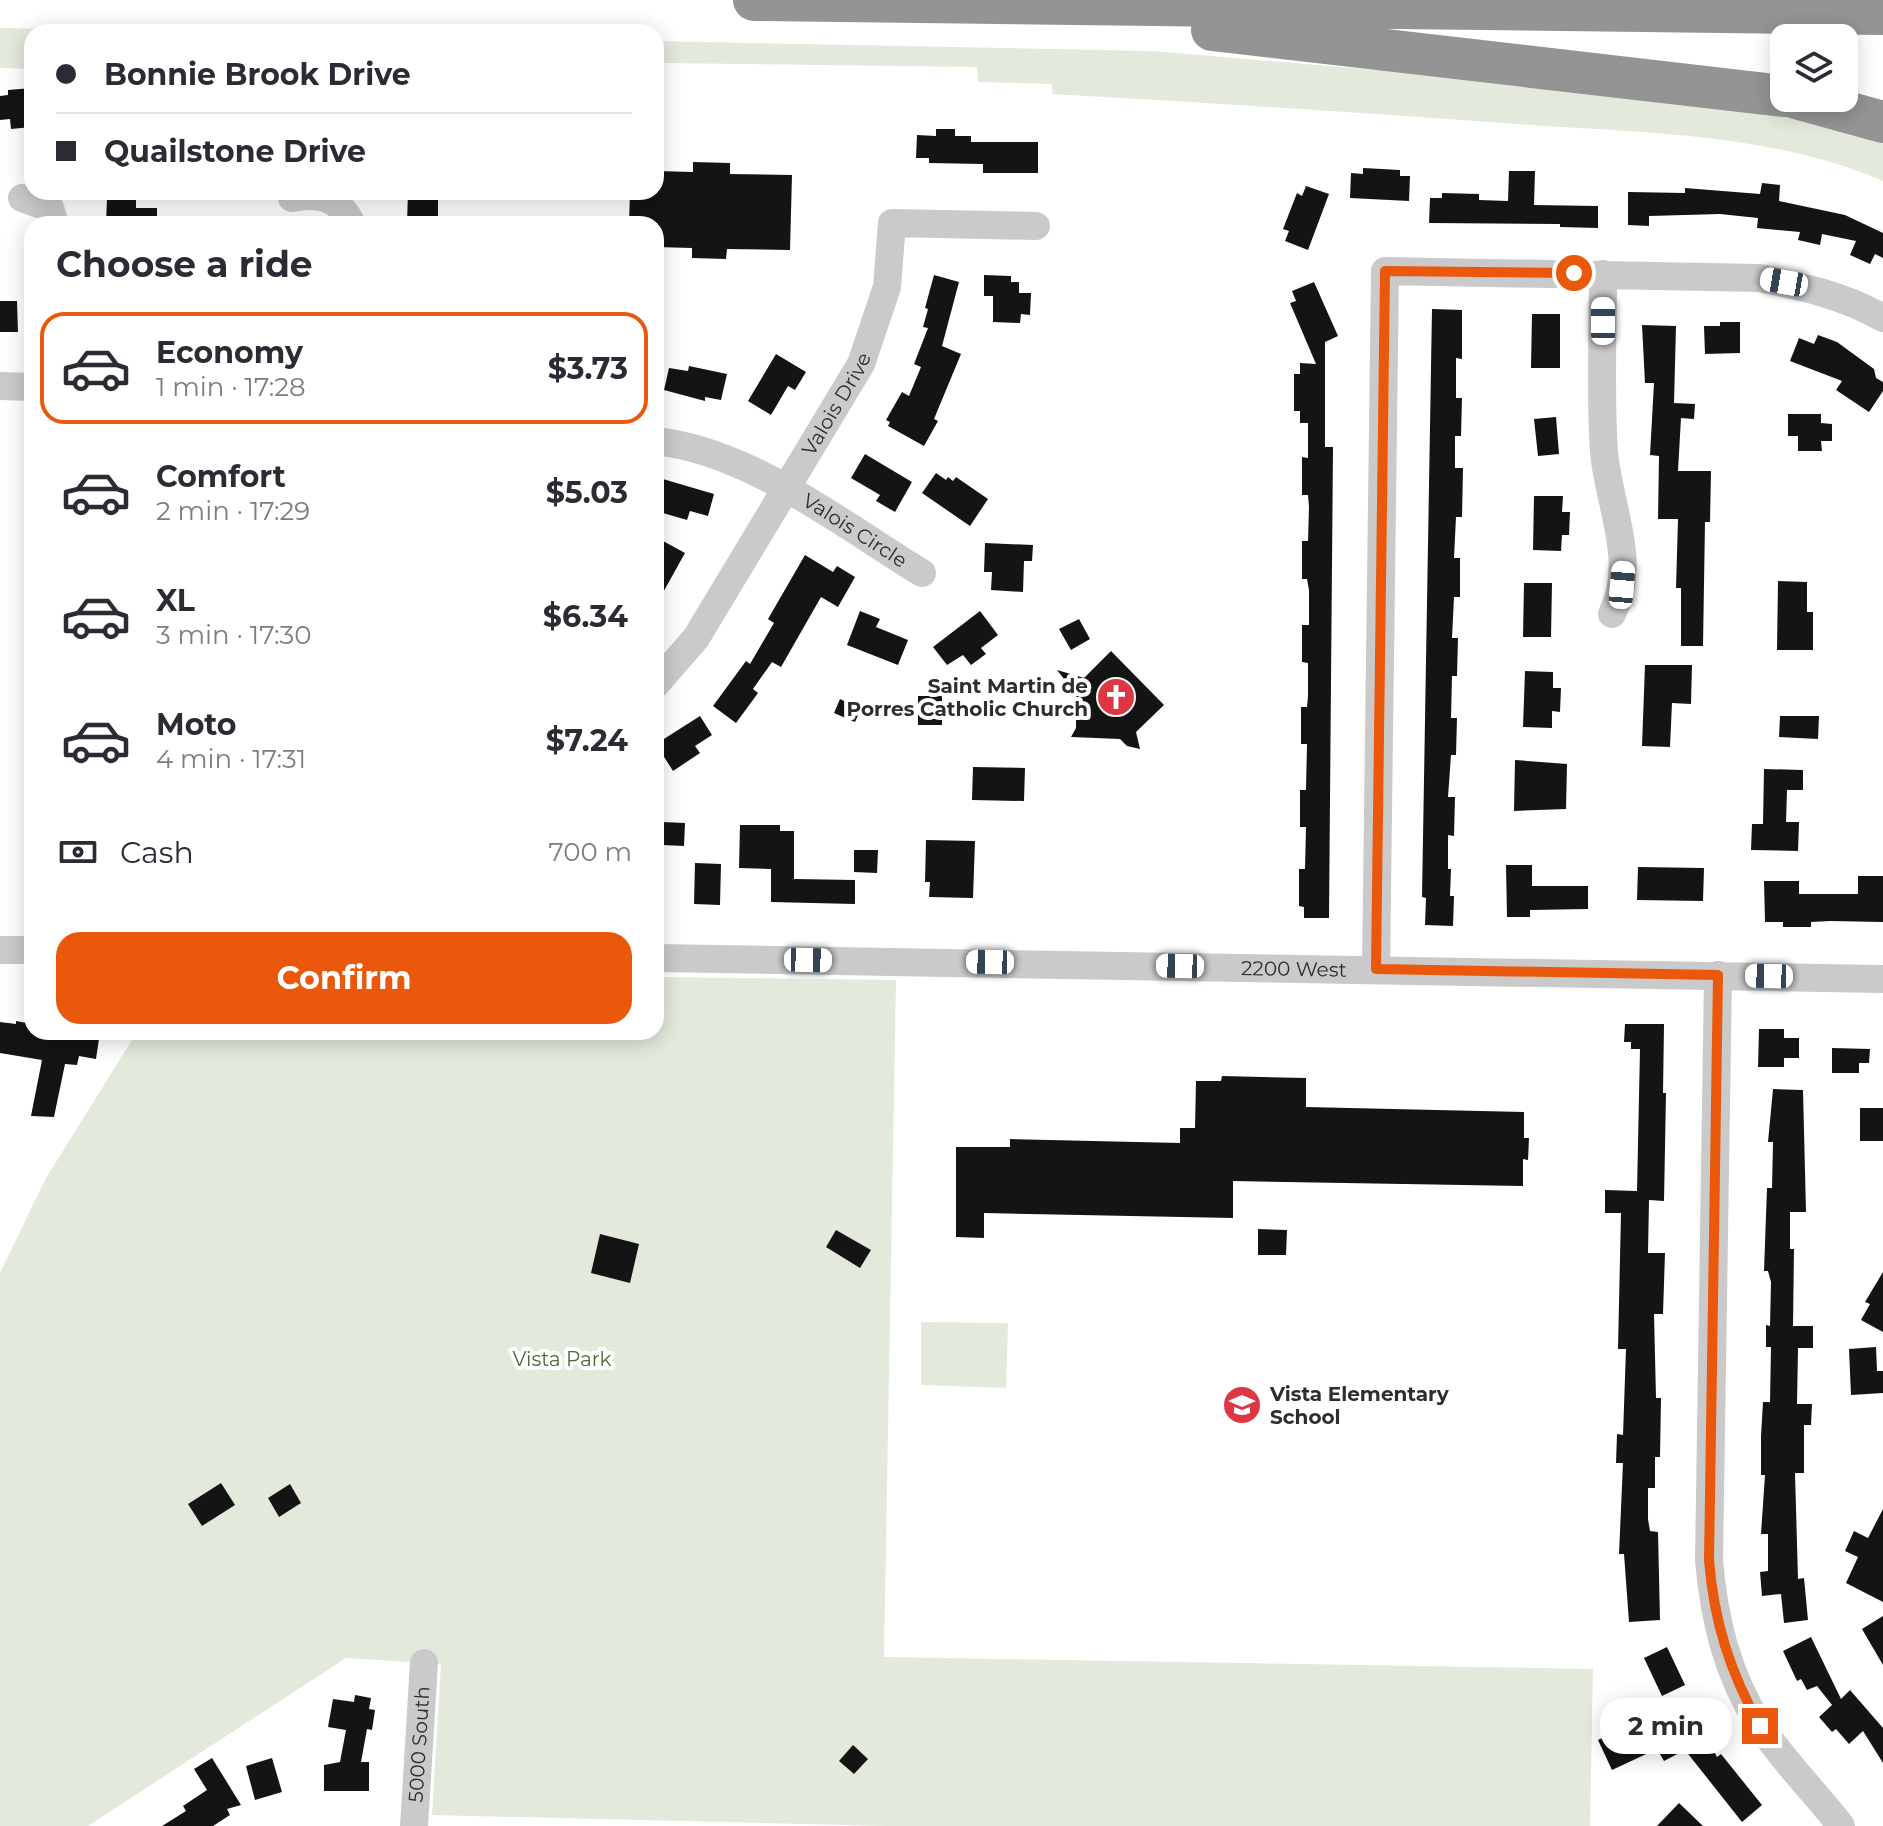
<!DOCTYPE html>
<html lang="en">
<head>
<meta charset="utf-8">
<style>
	:root { --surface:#fff; --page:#f2f2f3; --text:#2b2b33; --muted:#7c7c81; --line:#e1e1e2; --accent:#ea580c }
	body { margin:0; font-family:Montserrat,sans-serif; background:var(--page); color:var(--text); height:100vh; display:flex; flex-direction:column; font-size:30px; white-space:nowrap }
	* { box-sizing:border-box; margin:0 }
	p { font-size:26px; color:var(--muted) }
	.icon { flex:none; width:44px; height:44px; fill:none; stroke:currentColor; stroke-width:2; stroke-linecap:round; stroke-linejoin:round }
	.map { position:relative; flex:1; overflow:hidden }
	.drawer { position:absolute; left:24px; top:216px; width:640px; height:824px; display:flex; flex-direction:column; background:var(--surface); border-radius:24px; box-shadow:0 4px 20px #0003 }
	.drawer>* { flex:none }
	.guide { position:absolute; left:24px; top:24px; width:640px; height:176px; border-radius:24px; box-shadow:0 4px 20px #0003; display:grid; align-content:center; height:176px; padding:0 32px; background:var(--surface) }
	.fabs { position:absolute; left:1770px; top:24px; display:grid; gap:16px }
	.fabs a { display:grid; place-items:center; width:88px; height:88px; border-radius:16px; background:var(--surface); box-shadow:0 4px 20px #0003; font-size:40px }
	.end { position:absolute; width:36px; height:36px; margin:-18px; border:10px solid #ea580c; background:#fff; box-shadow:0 0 0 4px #fff }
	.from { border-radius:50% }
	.bubble { position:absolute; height:56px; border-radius:24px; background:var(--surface); box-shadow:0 4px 20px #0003; font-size:26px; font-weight:700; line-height:56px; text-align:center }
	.car { position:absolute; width:24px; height:48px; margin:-24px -12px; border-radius:10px; box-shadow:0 0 6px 2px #0007; background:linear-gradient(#fff 24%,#345 0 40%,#fff 0 76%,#345 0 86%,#fff 0) }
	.guide b { display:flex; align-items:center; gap:28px; height:76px; font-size:30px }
	.guide b+b { border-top:2px solid var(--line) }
	.guide i { width:20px; height:20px; background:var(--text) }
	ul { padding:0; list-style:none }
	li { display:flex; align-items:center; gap:24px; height:112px; margin:0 16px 12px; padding:0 16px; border:4px solid transparent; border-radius:24px }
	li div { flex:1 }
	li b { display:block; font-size:30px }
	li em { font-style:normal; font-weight:700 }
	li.selected { border-color:var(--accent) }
	li>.icon { width:72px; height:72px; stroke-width:1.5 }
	h2 { padding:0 32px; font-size:36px; line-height:96px }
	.pay { display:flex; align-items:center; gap:20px; height:88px; padding:0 32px; font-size:30px }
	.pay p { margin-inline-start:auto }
	.button { display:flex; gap:16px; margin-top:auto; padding:16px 32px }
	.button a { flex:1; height:92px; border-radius:24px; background:var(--accent); color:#fff; font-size:32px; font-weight:700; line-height:92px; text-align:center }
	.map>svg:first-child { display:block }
</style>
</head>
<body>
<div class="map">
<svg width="1883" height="1826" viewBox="0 0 1883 1826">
	<rect width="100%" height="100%" fill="#fff"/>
	<!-- green -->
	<path fill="#e3eadb" d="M0,28L205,32H32V69L0,68Z
		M656,41L1152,51L1728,100L1883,139V181C1773,134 1649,133 1531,125C1371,113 1212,103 1052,94V84L978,82L977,67L656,63Z
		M656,977L896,980L884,1657L1593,1669L1590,1826H885L432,1815L441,1664L346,1658L88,1826H0V1273L46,1178L137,1032H656Z
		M921,1322L1008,1323L1006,1388L921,1385Z"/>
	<!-- building -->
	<path fill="#141414" d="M32,88V127L11,129L10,119L0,120V96L8,95V90Z
		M936,129H955V136H971V142H1038V173H983V164L929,163V158H916L917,135L936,136Z
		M693,162L730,163V174L792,175L790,250L727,249L726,259L692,258V248L656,247V224H629L630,192H656V171L693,172Z
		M1363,168L1400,170V176H1410L1409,201L1350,198L1351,173L1363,174Z
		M1509,171H1535L1534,205L1598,206V228L1560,227V224L1429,223L1430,198H1442V193L1479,194V200L1508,201Z
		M1762,183L1780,185L1779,201L1845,215L1883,233V258L1875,254L1870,264L1850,255L1856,241L1822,234L1820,245L1798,240L1800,232L1757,228L1758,218L1720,214L1649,216V226L1628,225V192L1685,193V188L1760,194Z
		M1306,186L1329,194L1308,250L1285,241L1289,231L1283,229L1297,193L1302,196Z
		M408,192H438V224H407Z
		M107,198H136V208H157V224H106Z
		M934,275L959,282L942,346L961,354L934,419L938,421L924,446L888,426L890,422L886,420L902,392L909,396L921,367L914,364L928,328L923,327L928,309L925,308Z
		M984,275L1011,276V282H1019V293H1031L1030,315L1021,314L1020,323L993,322V296H984Z
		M1314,282L1338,336L1325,342V447H1333L1329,918H1304V907L1299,906V869H1305L1306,827H1300V790H1306L1307,744H1301V707H1307L1308,696V663L1302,662V625H1309V590L1307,579H1302V541H1308L1309,507L1308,495H1302V457L1308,458V423H1300V411H1294V374H1300V363L1316,364L1290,303L1296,301L1292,291Z
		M0,301H17L18,332H0Z
		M1432,309L1462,310V359L1456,358V398H1462L1461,436H1455V468H1463L1462,517H1456L1454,558H1460V597H1454L1452,638H1458L1457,676H1452L1451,718H1457L1456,755H1451L1448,797H1455L1454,836L1448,835V869H1451L1450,896H1454L1453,926L1425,925L1426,898L1422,897Z
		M1532,314H1560V368H1531Z
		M1720,322H1740V353L1705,354L1704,326H1720Z
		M1642,325L1676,326L1674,403L1695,404L1694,419L1681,418L1678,471H1711L1710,522H1705L1703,646H1681V588H1676L1678,519H1658L1659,456L1650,455L1654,383H1645Z
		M1818,335L1837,342L1874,369L1876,378L1883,382V391L1869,412L1836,390L1842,381L1790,361L1799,338L1814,344Z
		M776,354L806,372L795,390L788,386L771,415L748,401Z
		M689,366L727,374L721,400L705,397V401L664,390L669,368L688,371Z
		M1788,414H1821V423L1832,424V441H1821L1822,451H1798V436H1788Z
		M1556,417L1559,454L1538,456L1534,419Z
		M865,454L912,482L895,512L876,501L880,495L851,478Z
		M936,473L946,480L948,477L953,481L956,477L988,499L970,526L922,493Z
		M656,477L714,494L708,516L690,511L687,520L656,511Z
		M1534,496H1563L1562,512H1570L1569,535H1562L1561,551L1533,550Z
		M663,541L685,553L656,605V554Z
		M985,543L1033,545L1032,561H1024L1023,592L991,590L992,572H984Z
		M805,555L833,572L837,566L855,577L838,607L821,597L781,667L772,662L753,689L758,693L736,723L713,706L746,661L750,664L774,623L768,619Z
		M1778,581L1807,582V612H1813V650H1777Z
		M1524,583H1552L1551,637H1523Z
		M860,611L880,619L876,627L908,640L898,665L847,645Z
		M980,611L998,635L981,648L986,654L971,665L963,655L947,665L933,647Z
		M1079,619L1090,639L1071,650L1059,629Z
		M1111,651L1164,705L1136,732L1140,749L1127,746L1120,739L1071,737L1076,728V694L1057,670L1084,678Z
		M1645,665H1692L1691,704L1672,703L1670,747L1642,746Z
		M1525,671L1553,672V688H1561L1560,712L1552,711V728L1523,727Z
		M918,696H942V725H918Z
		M840,699L861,709L855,722L834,713Z
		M700,716L712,735L695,746L700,753L673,771L656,744Z
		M1780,716H1819L1818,739L1779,737Z
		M1515,760L1567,764L1566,809L1514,811Z
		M973,767L1025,768L1024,801L972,800Z
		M1764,769L1803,770V790H1787L1786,822H1799L1798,851L1751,850L1752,824H1763Z
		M662,822L685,823L684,846L662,845Z
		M740,825H780V831H794V879L855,880V904L771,902V869L739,868Z
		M926,840L975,841L973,898L929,897L930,882H925Z
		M854,850H878L877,873L854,872Z
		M695,863L721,864L720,905L694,904Z
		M1506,865H1532V886H1588V909L1530,910V917H1507Z
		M1638,867L1704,868L1703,901L1637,900Z
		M1858,876H1883V922L1830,921L1811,922V927H1783V922H1765L1764,881H1799V894H1858Z
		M16,1021L32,1024V1032H100L96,1059L79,1056L77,1065L65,1064L54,1117L31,1116L42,1060L0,1053V1022L16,1024Z
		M1625,1024H1664L1663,1093H1666L1664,1201L1649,1200L1648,1253H1665L1663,1314H1654L1656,1398H1661L1660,1457H1655V1488H1648V1519L1650,1531L1658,1532L1660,1620L1629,1622L1624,1554H1619L1623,1463H1616L1617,1434L1623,1435L1626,1349H1618L1621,1213H1605V1190L1637,1191L1640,1049H1631V1042H1624Z
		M1759,1029H1784V1038H1799V1058H1784V1067H1758Z
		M1832,1048L1870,1049L1869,1063H1859V1073H1832Z
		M1222,1076L1306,1078V1107L1524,1112V1138H1529L1528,1160L1523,1159V1186L1233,1181V1218L984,1213V1238L956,1237V1147H1010V1139L1180,1143V1128H1195L1196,1081H1221Z
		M1773,1089L1803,1090L1806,1212H1790V1249H1794L1793,1326H1813V1348H1798L1797,1404H1812L1811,1425H1804V1473H1795L1798,1579L1804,1578L1808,1620L1784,1623L1781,1594L1762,1596L1760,1572L1768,1571V1534H1761L1765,1475H1761V1436L1763,1402H1770L1771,1347H1766V1325L1770,1326L1771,1282L1768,1271H1764L1767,1188H1772L1773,1142H1768Z
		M1860,1108H1883V1141H1860Z
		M1258,1229L1287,1230L1286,1255H1258Z
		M836,1230L871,1250L860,1268L826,1247Z
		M600,1234L639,1244L630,1283L591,1273Z
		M1883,1272V1332L1861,1320L1870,1304L1865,1302Z
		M1876,1347L1877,1371H1883V1393L1851,1395L1849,1349Z
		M221,1483L235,1505L202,1526L188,1504Z
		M290,1484L301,1503L279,1517L268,1498Z
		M1883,1509V1602L1846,1583L1858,1557L1845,1551L1854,1531L1868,1538Z
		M1883,1616V1665L1862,1629Z
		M1811,1637L1841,1699L1850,1690L1883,1728V1763L1863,1731L1849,1744L1836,1729L1832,1732L1819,1717L1832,1705L1817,1686L1807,1690L1801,1679L1797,1681L1783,1651Z
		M1667,1647L1685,1685L1662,1696L1644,1658Z
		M355,1695L371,1698L369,1709L375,1710L372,1730L367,1729L361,1762H369V1791H324V1765L340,1762L346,1730L328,1727L333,1699L354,1702Z
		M1678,1705L1691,1728L1700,1724L1717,1757L1721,1754L1762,1805L1742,1822L1685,1750L1664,1761L1657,1749L1612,1770L1598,1740L1622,1728L1624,1733Z
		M853,1745L868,1759L854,1774L839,1761Z
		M212,1758L241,1805L227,1809L230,1815L213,1826H162L186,1811L183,1806L207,1790L194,1769Z
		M272,1758L282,1792L255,1800L246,1766Z
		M1679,1803L1703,1826H1657Z"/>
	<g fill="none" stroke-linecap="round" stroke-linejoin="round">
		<!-- minor -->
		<g stroke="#cacaca" stroke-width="28">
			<path d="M22,198L50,208L55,224"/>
			<path d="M292,198C320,192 339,198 352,224"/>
			<path d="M1603,274C1603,333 1600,393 1604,452C1609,507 1638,562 1612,614"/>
			<path d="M0,386L32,387"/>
			<path id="s1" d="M656,441C750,451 843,525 922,573"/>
			<path id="s2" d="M656,684L696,638L861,364L887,287L892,223L1036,226"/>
			<path d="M0,950H32"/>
			<path id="s3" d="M656,958L1883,979"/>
			<path d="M1376,969L1385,271L1759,278C1803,287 1843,295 1883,318"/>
			<path d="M1718,975L1709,1560C1714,1619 1727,1674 1759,1724C1782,1760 1815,1792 1841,1826"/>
			<path id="s4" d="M414,1826L424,1663"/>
		</g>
		<!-- highway -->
		<path stroke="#949494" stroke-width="42" d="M754,0L1883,14
			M1212,30L1784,96
			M1796,98L1883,122"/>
	</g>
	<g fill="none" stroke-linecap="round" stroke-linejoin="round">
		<!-- route -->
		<path stroke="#ea580c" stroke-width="10" d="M1574,273L1385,271L1376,969L1718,975L1709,1560C1714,1622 1730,1672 1760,1726"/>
	</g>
	<!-- icons -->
	<defs>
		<g id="church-disc" transform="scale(2)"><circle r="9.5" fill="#dc3742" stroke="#fff"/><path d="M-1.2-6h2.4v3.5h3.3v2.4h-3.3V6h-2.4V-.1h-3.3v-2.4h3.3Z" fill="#fff"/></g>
		<g id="school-disc" transform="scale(2)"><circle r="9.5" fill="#dc3742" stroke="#fff"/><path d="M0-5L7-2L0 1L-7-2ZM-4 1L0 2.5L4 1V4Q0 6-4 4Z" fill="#fff"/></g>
	</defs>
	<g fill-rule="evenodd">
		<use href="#church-disc" x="1116" y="697"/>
		<use href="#school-disc" x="1242" y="1405"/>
	</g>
	<g text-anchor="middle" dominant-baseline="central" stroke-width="8" stroke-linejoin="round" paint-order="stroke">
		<!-- street labels -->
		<g font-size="20" fill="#2d2d2d" stroke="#fff">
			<text stroke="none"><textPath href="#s2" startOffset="334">Valois Drive</textPath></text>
			<text stroke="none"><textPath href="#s1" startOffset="220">Valois Circle</textPath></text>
			<text stroke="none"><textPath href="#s3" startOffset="638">2200 West</textPath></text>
			<text stroke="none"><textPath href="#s4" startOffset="82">5000 South</textPath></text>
		</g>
		<!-- poi labels -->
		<g font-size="20" font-weight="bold" fill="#2d2d2d" stroke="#fff" text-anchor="end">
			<text x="1088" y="686">Saint Martin de<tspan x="1088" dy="23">Porres Catholic Church</tspan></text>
			<text x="1270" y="1394" text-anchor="start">Vista Elementary<tspan x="1270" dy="23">School</tspan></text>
		</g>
		<!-- park labels -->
		<g font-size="20" fill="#50663d" stroke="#fff">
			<text x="562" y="1359">Vista Park</text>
		</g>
	</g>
</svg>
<div class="fabs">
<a><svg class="icon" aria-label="layers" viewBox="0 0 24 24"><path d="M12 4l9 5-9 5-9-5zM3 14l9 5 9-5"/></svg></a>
</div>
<i class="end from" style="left:1574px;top:273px"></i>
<i class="end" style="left:1760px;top:1726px"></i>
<div class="bubble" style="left:1600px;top:1698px;width:132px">2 min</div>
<i class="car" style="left:1784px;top:282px;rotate:280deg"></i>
<i class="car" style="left:1603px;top:321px;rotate:0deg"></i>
<i class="car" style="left:1622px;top:585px;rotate:5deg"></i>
<i class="car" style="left:808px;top:960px;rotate:91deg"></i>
<i class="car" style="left:990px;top:962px;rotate:271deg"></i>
<i class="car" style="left:1180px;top:966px;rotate:271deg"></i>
<i class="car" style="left:1769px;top:976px;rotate:271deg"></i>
<div class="guide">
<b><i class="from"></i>Bonnie Brook Drive</b>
<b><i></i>Quailstone Drive</b>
</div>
<section class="drawer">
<h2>Choose a ride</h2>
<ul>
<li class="selected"><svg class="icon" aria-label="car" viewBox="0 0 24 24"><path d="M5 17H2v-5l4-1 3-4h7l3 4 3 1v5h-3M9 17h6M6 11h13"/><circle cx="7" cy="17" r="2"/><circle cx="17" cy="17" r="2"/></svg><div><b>Economy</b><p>1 min · 17:28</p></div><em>$3.73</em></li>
<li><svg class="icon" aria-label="car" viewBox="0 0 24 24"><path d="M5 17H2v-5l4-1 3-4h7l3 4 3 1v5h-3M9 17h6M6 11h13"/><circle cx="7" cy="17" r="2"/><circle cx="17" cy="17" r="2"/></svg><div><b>Comfort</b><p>2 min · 17:29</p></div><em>$5.03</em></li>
<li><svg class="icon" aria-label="car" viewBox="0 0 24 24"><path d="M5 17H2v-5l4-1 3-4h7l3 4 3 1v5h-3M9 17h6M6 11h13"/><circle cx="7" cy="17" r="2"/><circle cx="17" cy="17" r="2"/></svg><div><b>XL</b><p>3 min · 17:30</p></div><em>$6.34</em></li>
<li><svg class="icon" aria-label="car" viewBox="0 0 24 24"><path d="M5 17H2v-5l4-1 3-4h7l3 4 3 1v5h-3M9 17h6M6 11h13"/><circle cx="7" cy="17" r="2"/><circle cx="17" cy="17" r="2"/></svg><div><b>Moto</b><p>4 min · 17:31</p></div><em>$7.24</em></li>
</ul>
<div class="pay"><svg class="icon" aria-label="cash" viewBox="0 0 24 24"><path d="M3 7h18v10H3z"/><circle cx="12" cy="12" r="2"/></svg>Cash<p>700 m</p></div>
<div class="button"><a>Confirm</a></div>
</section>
</div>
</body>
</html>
